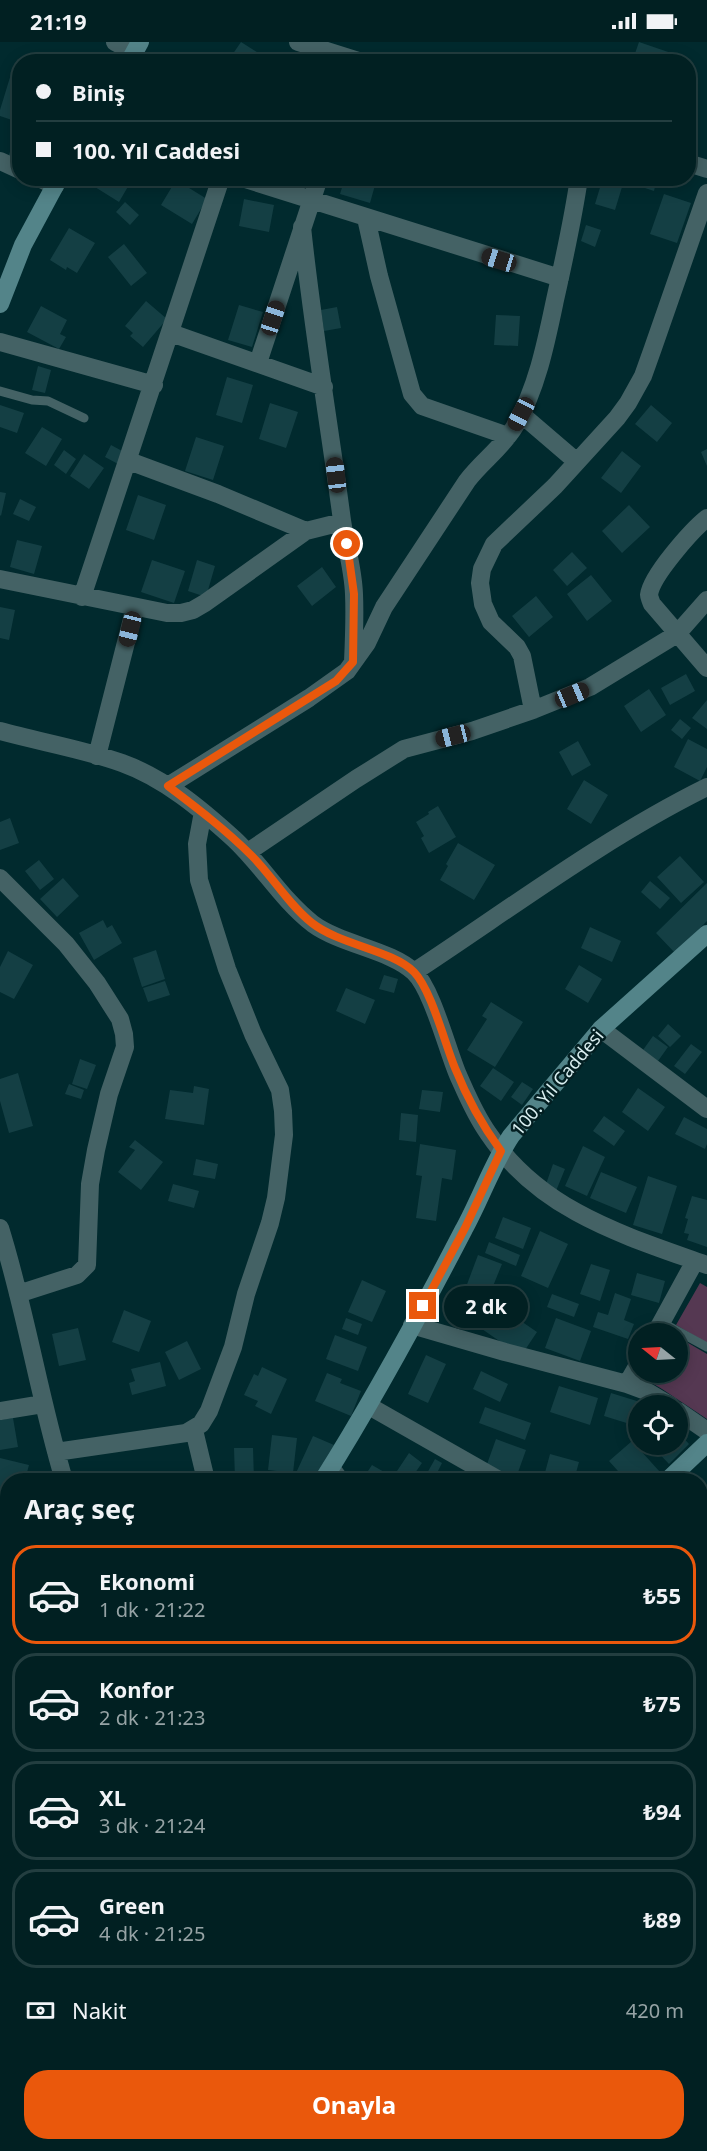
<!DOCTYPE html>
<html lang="tr">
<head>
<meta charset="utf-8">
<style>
	:root { --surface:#012022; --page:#0f2d2f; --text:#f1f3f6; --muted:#96a3a5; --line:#233e40; --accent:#ea580c }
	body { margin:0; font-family:"Noto Sans",sans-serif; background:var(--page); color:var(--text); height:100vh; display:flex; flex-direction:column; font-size:22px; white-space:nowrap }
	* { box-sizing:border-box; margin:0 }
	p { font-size:20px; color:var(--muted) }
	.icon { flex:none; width:33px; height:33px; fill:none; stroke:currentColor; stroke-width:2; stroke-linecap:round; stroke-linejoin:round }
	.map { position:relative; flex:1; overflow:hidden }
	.details { position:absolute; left:0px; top:1431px; width:708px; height:678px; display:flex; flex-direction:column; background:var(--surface); border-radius:24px 24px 0 0; box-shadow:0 3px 15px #0003,0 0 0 2px var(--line) }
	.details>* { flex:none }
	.banner { position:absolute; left:12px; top:12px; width:684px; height:132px; border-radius:24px; box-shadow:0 3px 15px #0003,0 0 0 2px var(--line); display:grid; align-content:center; height:132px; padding:0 24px; background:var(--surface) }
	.needle { width:39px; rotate:288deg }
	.fabs { position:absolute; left:628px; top:1281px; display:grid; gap:12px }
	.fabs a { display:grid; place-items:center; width:60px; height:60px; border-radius:50%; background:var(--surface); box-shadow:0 3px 15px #0003,0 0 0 2px var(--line); font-size:30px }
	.end { position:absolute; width:27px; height:27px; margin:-14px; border:8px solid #ea580c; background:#fff; box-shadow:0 0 0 3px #fff }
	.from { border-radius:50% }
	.bubble { position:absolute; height:42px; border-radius:21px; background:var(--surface); box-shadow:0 3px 15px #0003,0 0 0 2px var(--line); font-size:20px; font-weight:700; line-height:42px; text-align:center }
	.car { position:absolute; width:18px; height:36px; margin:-18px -9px; border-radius:8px; box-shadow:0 0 4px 2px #0007; background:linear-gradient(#222 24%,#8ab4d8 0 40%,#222 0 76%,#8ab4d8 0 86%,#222 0) }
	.banner b { display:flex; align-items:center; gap:21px; height:57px; font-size:22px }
	.banner b+b { border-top:2px solid var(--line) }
	.banner i { width:15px; height:15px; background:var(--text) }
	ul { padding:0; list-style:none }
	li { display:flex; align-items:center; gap:18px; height:99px; margin:0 12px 9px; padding:0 12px; border:3px solid var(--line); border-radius:24px }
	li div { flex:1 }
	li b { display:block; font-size:22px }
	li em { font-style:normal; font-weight:700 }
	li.selected { border-color:var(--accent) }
	li>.icon { width:54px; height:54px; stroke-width:1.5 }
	h2 { padding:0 24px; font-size:27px; line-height:72px }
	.pay { display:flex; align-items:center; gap:15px; height:66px; padding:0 24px; font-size:22px }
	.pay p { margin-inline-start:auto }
	.button { display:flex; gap:12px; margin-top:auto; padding:12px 24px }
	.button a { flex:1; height:69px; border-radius:24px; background:var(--accent); color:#fff; font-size:24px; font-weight:700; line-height:69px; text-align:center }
	.status { display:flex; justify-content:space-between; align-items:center; height:42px; padding:0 30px; background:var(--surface); direction:ltr }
	.status svg { height:16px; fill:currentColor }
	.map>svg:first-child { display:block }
</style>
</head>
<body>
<div class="status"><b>21:19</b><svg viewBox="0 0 49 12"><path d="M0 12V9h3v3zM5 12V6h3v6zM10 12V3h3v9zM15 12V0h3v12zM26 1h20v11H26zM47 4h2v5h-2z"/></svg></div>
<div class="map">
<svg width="707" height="2109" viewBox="0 0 707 2109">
	<rect width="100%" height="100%" fill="#012a2e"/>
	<!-- green -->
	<path fill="#553852" d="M700,1241L707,1245V1301L676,1283Z
		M678,1295L707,1312V1377L662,1347L640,1334L642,1331L678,1330Z
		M150,2102H209L200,2109H154Z"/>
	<!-- building -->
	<path fill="#143f44" d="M241,0L265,15L262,20H235L230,16Z
		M639,0L677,13L675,20H632Z
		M179,10L193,20H172Z
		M83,13L97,20H80Z
		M11,32L20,35V73L18,80L0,74V68Z
		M15,97L20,99V120L8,115Z
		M100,136H133L119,160L95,145Z
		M345,136H377L370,161L340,152Z
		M638,136H657L654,149L636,143Z
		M176,138L207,157L192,182L161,163Z
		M602,139L622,145L615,168L595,162Z
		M664,152L691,161L677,201L650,192Z
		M244,157L274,163L269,190L239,184Z
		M125,160L139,173L130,183L116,170Z
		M586,183L601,188L595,205L581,199Z
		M69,186L95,201L77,231L67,225L66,228L50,218Z
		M124,202L147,231L131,244L108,215Z
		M146,259L167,277L143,305L130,294L133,291L125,284Z
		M239,263L263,270L252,305L228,298Z
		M41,264L67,278L60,292L66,295L59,307L27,290Z
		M337,265L341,286L324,289L321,268Z
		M496,273L520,274L518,304L494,303Z
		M38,324L51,328L45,351L32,348Z
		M227,335L253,343L242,381L216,373Z
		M270,361L298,370L286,406L259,397Z
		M0,363L24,371L17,391L0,385Z
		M651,363L672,381L657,400L635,382Z
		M42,385L62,397L46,424L25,411Z
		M196,395L224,404L213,438L185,429Z
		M111,403L124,410L118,422L105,415Z
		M707,407V424L701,410Z
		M64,408L76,417L66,432L54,423Z
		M622,409L641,424L621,451L601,436Z
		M84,412L104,426L89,447L70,434Z
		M0,450L6,451L1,474L0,473Z
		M138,453L166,463L154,498L126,488Z
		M20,457L36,465L29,479L13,472Z
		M629,463L650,485L622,511L602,489Z
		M17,498L42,504L34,532L10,525Z
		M572,510L587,526L567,544L553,528Z
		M152,518L185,529L174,561L141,550Z
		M197,518L215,524L206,555L188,549Z
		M322,525L336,545L312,564L297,544Z
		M591,533L612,559L587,579L567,552Z
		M536,554L553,575L529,595L512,574Z
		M0,565L15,568L9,598L0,596Z
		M686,632L695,649L670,663L661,646Z
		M649,647L666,673L641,690L624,664Z
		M707,658V687L692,676Z
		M680,677L691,686L682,697L671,688Z
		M688,697L707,707V725L700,739L674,725Z
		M578,699L591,723L572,734L559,710Z
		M584,738L608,753L591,782L567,767Z
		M438,764L456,795L429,811L421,796L424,794L416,780L429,772L428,770Z
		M10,776L19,801L0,808V780Z
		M458,801L495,823L474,858L440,838L448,824L446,822Z
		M680,814L704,840L681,861L657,835Z
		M39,818L54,837L40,848L25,829Z
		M63,836L79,854L57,875L40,857Z
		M650,839L670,856L660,867L641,850Z
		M707,841V879L675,911L656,891Z
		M103,878L107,886L112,883L122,901L94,918L79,891Z
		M590,885L621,899L612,920L581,906Z
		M156,908L165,937L142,945L133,916Z
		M8,909L33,923L14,957L0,950V925Z
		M579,923L602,937L588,961L565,947Z
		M384,933L398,937L394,951L379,947Z
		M165,939L170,953L148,960L143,946Z
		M346,946L375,958L365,982L336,969Z
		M491,960L523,980L495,1025L467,1008L487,977L482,974Z
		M668,982L681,994L670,1005L658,994Z
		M653,994L668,1005L658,1019L643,1008Z
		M691,1002L702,1010L685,1032L674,1024Z
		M80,1017L96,1023L87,1047L72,1042Z
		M493,1026L514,1040L501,1059L480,1044Z
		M18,1031L33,1084L9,1091L0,1059V1037Z
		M522,1040L533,1047L522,1063L511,1055Z
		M69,1042L84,1048L81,1057L65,1052Z
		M194,1044L209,1047L204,1083L165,1077L170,1048L193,1051Z
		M638,1046L665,1065L648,1089L622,1070Z
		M422,1048L443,1050L440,1070L419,1067Z
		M401,1071L418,1073L416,1100L399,1098Z
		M604,1074L625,1089L614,1104L593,1089Z
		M684,1075L707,1087V1102L705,1107L675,1092Z
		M135,1098L163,1120L141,1148L118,1130L135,1108L129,1105Z
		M420,1102L456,1108L452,1138L442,1136L436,1179L416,1176L422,1134L416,1133Z
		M583,1104L605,1115L587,1154L565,1144Z
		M196,1117L218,1122L215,1137L193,1133Z
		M553,1122L565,1127L556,1149L545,1145Z
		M601,1130L637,1145L626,1171L590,1156Z
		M648,1134L677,1144L662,1192L633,1183Z
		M173,1142L199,1149L194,1166L168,1159Z
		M692,1154L707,1158V1205L687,1198L689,1192L684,1191L688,1177L685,1176Z
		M503,1175L531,1186L523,1207L495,1196Z
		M540,1189L568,1202L548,1246L521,1234Z
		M489,1200L520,1213L516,1224L485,1211Z
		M478,1213L502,1222L489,1254L466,1245Z
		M591,1222L610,1228L600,1259L580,1252Z
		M637,1231L665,1239L659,1261L631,1253Z
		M362,1238L386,1249L372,1280L348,1270Z
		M460,1248L469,1252L464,1268L455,1264Z
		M615,1251L631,1257L624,1278L634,1282L628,1297L593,1285L598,1270L608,1273Z
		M552,1252L579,1262L574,1275L547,1265Z
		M499,1264L537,1290L521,1314L482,1287Z
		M124,1268L151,1279L139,1310L112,1300Z
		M346,1276L362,1282L358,1293L342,1287Z
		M556,1276L591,1289L580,1319L545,1306Z
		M78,1286L86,1318L59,1324L52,1292Z
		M335,1293L367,1305L358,1329L326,1317Z
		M187,1299L201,1327L179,1338L165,1310Z
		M426,1313L446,1322L428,1361L408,1352Z
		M160,1320L166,1344L132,1353L129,1341L135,1339L131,1327Z
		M262,1325L287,1337L271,1372L255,1364L258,1359L244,1353L254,1332L258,1334Z
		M481,1329L508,1342L500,1360L473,1347Z
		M327,1331L342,1337L340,1341L361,1349L351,1374L315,1359Z
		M559,1344L598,1356L590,1383L550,1370Z
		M611,1351L640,1360L633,1383L604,1374Z
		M485,1365L531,1381L525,1398L479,1381Z
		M13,1376L18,1405L0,1408V1378Z
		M678,1390L689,1402L669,1422L650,1402H678Z
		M272,1393L297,1396L293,1431L268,1428Z
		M313,1394L334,1403L319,1438H313L296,1431Z
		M496,1397L526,1408L516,1436L486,1425Z
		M632,1399L660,1430L651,1438H626L609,1419Z
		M234,1406H253L254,1438H235Z
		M409,1411L422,1421L410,1438H404L395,1432Z
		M550,1412L579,1420L574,1438H543Z
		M0,1416L29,1423L25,1438H8V1447L0,1445Z
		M435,1417L442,1421L434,1437L426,1433Z
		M372,1423L398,1438H362Z
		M707,1446V1464L700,1455V1451Z
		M7,1462H8V1490L0,1488Z
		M0,1489L8,1492V1517L0,1514Z
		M3,1518L8,1521V1558L5,1561L0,1558V1523Z
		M707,1662V1705L700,1709V1666Z
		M700,1763L707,1773V1799L700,1803Z
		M707,1804V1823L700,1813V1808Z"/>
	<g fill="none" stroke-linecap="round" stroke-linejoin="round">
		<!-- lane -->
		<path stroke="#446265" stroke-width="9" d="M0,349L32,358L48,359L84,376
			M661,1280L707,1305"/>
		<!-- street -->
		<path stroke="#446265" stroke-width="18" d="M115,0L134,10
			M298,0L362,20
			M0,119L20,128
			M688,121L707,127
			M39,136L55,144
			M242,136L560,236
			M366,176L379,234L412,352L422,364L508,394
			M302,185C312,281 328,375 341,471C344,498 353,524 354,552C355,574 354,598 353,620
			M171,291L324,345
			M0,300L154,343
			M258,321L319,136
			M521,372L577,420
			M129,419L218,452L306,489L342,480
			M707,476C692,488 651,534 649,553C649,554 651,560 652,562L707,626
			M0,537L167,571H181L193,568L205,561L306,489
			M82,555L221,136
			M533,668L522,614L517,605L491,580L483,562L480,541L482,527L494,502L555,444L617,376L628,361L643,334L653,306L707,151
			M0,689C40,700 83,707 122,721C164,736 201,767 234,797C262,823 282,858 313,882C342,903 391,908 414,930C432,947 447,1007 458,1033C467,1053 475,1073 488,1091C540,1169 623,1193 707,1223
			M97,714L135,565
			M168,744L309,656L347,629L367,601L384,565L467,439C481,420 502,406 515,384C537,346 546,301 555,258C564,218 573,177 579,136
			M248,810L356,737L404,707L472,689L533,668L590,645L677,592L707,558
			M0,836L66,902L97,941L120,977L124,992L125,1005L109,1052L96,1108L90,1142L87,1223L77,1233L18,1252
			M414,930C510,867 604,796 707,745
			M601,987L707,1067
			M0,1186C26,1269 39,1355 64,1438
			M412,1283L505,1310L627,1342L646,1349L671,1364
			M655,1292L695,1219
			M627,1342L639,1321
			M369,1364L499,1438
			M0,1369L43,1362
			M678,1369L707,1389
			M194,1388L206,1438
			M56,1410L186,1391L201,1382L209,1369L233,1305L246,1252L270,1181L276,1156L284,1093L283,1069L280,1048L253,992L227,927L199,838L197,802L203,770
			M331,1426L340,1438
			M700,1564L707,1570
			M0,1643L8,1646
			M700,1892L707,1889
			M127,2102L130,2109
			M331,2109L348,2102"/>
		<!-- secondary -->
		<path stroke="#538489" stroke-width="18" d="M129,20L140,0
			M0,262L23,203L59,136
			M323,1438C374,1357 420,1272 464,1187C481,1156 492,1123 511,1094L601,987L707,892
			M668,1438L707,1401
			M700,1605L707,1598
			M223,2109L232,2102"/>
	</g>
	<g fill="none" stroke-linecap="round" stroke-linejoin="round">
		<!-- route -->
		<path stroke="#ea580c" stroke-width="8" d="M347,502L354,552L353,620L336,639L168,744C197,766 226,788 252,814C273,835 288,862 312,881C340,903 392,908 414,930C431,947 445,1002 455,1026C467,1056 482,1083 501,1109L465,1186L423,1264"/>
	</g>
	<g text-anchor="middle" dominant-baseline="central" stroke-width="5" stroke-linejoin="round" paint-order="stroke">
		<!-- street labels -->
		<g font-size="18" fill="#daeff1" stroke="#031f22">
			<text transform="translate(557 1040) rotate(-50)">100. Yıl Caddesi</text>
		</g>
	</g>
</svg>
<div class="fabs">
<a><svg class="needle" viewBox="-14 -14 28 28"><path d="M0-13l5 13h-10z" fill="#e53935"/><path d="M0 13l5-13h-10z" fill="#96a3a5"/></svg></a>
<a><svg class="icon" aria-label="locate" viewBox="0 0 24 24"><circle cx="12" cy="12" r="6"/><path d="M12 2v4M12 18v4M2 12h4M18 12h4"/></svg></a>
</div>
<i class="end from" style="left:347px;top:502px"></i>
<i class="end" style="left:423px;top:1264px"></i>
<div class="bubble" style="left:444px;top:1244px;width:84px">2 dk</div>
<i class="car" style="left:499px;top:218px;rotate:287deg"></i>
<i class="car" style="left:273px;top:276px;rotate:18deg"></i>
<i class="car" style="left:521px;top:372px;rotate:208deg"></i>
<i class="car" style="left:336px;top:433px;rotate:353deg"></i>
<i class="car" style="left:130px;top:587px;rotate:194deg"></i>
<i class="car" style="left:572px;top:653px;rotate:67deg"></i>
<i class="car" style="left:453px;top:694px;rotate:256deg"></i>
<div class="banner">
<b><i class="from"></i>Biniş</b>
<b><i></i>100. Yıl Caddesi</b>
</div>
<section class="details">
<h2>Araç seç</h2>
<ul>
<li class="selected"><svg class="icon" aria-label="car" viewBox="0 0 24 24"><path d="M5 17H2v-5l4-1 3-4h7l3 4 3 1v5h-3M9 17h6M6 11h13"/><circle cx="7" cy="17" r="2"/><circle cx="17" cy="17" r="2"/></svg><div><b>Ekonomi</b><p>1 dk · 21:22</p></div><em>₺55</em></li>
<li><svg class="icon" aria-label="car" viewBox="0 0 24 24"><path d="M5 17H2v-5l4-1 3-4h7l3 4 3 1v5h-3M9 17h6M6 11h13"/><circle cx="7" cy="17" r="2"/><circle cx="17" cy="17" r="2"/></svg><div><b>Konfor</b><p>2 dk · 21:23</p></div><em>₺75</em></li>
<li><svg class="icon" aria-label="car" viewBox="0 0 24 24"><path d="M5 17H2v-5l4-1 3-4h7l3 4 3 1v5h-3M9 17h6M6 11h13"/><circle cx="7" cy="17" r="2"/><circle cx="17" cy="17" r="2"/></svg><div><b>XL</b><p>3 dk · 21:24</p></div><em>₺94</em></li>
<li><svg class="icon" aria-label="car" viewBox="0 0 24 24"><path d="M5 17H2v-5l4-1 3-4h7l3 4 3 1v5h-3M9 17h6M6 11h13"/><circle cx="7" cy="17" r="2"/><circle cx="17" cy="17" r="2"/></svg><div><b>Green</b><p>4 dk · 21:25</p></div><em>₺89</em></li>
</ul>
<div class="pay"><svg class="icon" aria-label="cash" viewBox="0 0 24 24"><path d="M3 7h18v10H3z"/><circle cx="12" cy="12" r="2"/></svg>Nakit<p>420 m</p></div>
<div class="button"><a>Onayla</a></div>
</section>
</div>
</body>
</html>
